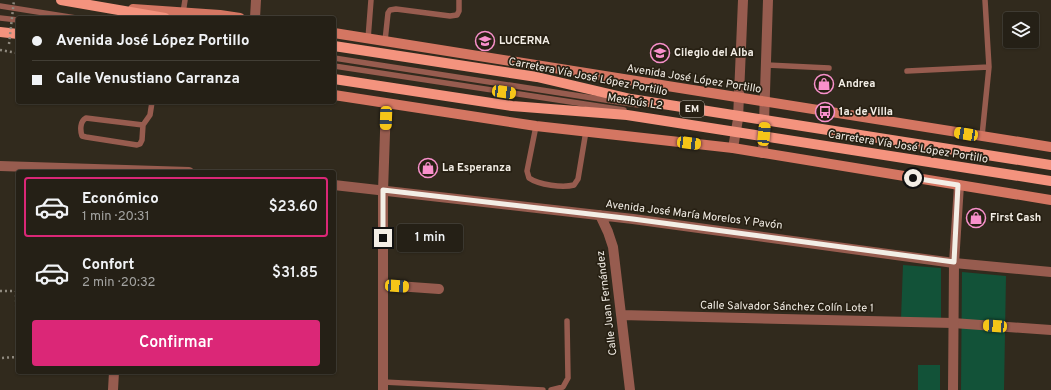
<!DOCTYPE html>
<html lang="es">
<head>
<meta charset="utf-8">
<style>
	:root { --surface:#252016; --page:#312d23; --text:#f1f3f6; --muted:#a3a3a1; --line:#423e35; --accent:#db2777 }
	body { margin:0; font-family:Overpass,sans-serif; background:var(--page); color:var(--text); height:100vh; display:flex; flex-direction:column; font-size:15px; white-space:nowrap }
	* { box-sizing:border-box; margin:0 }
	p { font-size:13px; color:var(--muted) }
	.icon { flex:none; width:22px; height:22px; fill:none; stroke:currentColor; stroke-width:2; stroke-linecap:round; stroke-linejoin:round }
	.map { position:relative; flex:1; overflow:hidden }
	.details { position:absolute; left:16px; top:170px; width:320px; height:204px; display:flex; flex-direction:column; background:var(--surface); border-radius:4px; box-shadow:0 1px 3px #0004,0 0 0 1px var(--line) }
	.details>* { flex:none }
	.banner { position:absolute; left:16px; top:16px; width:320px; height:88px; border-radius:4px; box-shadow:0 1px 3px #0004,0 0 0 1px var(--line); display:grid; align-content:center; height:88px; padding:0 16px; background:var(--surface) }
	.fabs { position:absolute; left:1003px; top:12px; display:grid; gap:8px }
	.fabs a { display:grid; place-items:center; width:36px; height:36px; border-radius:4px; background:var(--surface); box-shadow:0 1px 3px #0004,0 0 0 1px var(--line); font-size:20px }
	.end { position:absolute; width:18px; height:18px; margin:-9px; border:5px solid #f3eee6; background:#111; box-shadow:0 0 0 2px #111 }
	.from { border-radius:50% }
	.bubble { position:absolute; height:28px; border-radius:4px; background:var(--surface); box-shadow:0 1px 3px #0004,0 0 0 1px var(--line); font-size:13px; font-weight:600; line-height:28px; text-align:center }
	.car { position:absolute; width:12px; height:24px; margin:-12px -6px; border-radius:5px; box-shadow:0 0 3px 1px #0007; background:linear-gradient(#f5c518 24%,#345 0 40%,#f5c518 0 76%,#345 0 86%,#f5c518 0) }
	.banner b { display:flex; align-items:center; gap:14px; height:38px; font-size:15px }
	.banner b+b { border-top:1px solid var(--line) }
	.banner i { width:10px; height:10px; background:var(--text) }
	ul { padding:7px 0 0; list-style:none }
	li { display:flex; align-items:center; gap:12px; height:60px; margin:0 8px 6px; padding:0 8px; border:2px solid transparent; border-radius:4px }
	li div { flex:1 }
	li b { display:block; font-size:15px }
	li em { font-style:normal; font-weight:600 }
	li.selected { border-color:var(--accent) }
	li>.icon { width:36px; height:36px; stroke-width:1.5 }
	.cta { display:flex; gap:8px; margin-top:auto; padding:8px 16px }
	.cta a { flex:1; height:46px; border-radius:4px; background:var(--accent); color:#fff; font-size:16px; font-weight:600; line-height:46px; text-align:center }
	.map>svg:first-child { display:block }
</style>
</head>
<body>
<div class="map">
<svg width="1051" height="390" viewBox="0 0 1051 390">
	<rect width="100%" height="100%" fill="#312a1d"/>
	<!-- green -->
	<path fill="#125238" d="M903,265L941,268V320L901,319Z
		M962,272L1006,276L1004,390H961Z
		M918,365H940V390H918Z"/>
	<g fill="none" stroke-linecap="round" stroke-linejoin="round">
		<!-- path -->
		<path stroke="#8f897e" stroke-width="2.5" stroke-dasharray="2 3" stroke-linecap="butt" d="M0,50L18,53
			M0,291H16L17,357L0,358"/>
		<!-- service -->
		<path stroke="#975c4f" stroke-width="5.5" d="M0,6L76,18
			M183,13L185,0
			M0,18L18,20
			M368,39L371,0
			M385,41L388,13L390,10L396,9L450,16L457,15L459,11V0
			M334,58L638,105
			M767,65L829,68
			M334,66L624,110
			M907,71L989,67
			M143,125L86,118C80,121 80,130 82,136L86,137L137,145L140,144L142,140L143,125L150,115L152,102
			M536,126L527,171L529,178C539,185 563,188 574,185L578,179L586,131
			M982,136L989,67L985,0
			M383,382L543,390
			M551,390L563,387L568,378L567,321"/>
		<!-- minor -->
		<path stroke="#975c4f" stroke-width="10" d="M255,18L256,0
			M0,166L189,172
			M334,185L633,219L954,263L1051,272
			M600,215L608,232L613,247L630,390
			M383,285L439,289
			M621,315L953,323L1051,330
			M113,390L114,372"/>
		<!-- tertiary -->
		<path stroke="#975c4f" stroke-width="10" d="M733,148L738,119L743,0
			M763,153L768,0
			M383,390V191L386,104
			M953,390L954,263L959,185"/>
		<!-- secondary -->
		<path stroke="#d47662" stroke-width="10" d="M133,9L220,15L240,18
			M334,33L1051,147
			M334,95L536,126L733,148L1051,200"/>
		<!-- primary -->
		<path stroke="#f4937e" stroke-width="10" d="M61,0L165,18
			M0,32L18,34"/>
		<!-- path-bridge -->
		<path stroke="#8f897e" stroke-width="2.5" stroke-dasharray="2 3" stroke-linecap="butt" d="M9,44L14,0"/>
		<!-- primary-bridge -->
		<path stroke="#f4937e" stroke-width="10" d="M334,46L537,77L631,99L1051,165
			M334,79L512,106L627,115L1051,181"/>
	</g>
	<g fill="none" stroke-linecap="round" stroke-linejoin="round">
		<!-- route -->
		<path stroke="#f3eee6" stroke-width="5" d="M383,238V190L633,219L954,262L958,185L913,178"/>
	</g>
	<!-- icons -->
	<defs>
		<g id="school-ring" transform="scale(1)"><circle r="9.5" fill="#272013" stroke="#f890cb" stroke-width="1.5"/><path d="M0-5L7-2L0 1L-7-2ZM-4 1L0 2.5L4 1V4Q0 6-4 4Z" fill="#f890cb"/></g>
		<g id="shop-ring" transform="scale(1)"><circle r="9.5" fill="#272013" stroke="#f890cb" stroke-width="1.5"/><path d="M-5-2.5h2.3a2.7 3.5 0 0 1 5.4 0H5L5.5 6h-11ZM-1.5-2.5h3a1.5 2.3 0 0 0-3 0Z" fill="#f890cb"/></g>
		<g id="bus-ring" transform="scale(1)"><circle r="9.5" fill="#272013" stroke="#f890cb" stroke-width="1.5"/><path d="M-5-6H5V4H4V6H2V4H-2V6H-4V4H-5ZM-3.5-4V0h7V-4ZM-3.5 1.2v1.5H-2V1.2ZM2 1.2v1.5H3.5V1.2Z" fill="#f890cb"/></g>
	</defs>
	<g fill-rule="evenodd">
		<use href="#school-ring" x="485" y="41"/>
		<use href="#school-ring" x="660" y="53"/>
		<use href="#shop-ring" x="824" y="84"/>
		<use href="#bus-ring" x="825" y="112"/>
		<use href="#shop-ring" x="428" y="168"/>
		<use href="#shop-ring" x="976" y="218"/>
	</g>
	<g text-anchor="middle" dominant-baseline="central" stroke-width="3.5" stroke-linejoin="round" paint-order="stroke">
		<!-- shield labels -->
		<rect fill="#272013" stroke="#b6b0a7" stroke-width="1" x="680" y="101" width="24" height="16" rx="3"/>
		<g font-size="10" font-weight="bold" fill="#f3eee6">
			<text x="692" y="109">EM</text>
		</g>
		<!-- poi labels -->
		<g font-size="11" font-weight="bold" fill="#f3eee6" stroke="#272013" text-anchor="start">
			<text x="499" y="41">LUCERNA</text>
			<text x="674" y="53">Cilegio del Alba</text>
			<text x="838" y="84">Andrea</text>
			<text x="839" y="112">1a. de Villa</text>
			<text x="442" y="168">La Esperanza</text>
			<text x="990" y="218">First Cash</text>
		</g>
		<!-- street labels -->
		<g font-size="11" fill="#f3eee6" stroke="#272013">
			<text transform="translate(588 77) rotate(11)">Carretera Vía José López Portillo</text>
			<text transform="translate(694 79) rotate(9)">Avenida José López Portillo</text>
			<text transform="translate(635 102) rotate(9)">Mexibús L2</text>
			<text transform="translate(908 147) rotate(9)">Carretera Vía José López Portillo</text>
			<text transform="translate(694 215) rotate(7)">Avenida José María Morelos Y Pavón</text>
			<text transform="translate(607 303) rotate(-97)">Calle Juan Fernández</text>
			<text transform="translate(787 307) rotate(1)">Calle Salvador Sánchez Colín Lote 1</text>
		</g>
	</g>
</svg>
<div class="fabs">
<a><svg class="icon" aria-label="layers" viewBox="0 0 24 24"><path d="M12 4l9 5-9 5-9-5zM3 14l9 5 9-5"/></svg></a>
</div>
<i class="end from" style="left:913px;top:178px"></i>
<i class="end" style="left:383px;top:238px"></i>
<div class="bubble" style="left:397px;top:224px;width:66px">1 min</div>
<i class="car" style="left:504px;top:92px;rotate:98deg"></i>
<i class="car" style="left:386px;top:118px;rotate:182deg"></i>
<i class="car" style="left:764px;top:134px;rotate:5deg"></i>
<i class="car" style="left:966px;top:134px;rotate:279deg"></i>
<i class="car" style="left:689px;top:143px;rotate:97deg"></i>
<i class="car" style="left:397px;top:286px;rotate:94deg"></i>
<i class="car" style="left:995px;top:326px;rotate:274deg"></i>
<div class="banner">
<b><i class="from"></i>Avenida José López Portillo</b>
<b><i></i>Calle Venustiano Carranza</b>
</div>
<section class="details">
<ul>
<li class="selected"><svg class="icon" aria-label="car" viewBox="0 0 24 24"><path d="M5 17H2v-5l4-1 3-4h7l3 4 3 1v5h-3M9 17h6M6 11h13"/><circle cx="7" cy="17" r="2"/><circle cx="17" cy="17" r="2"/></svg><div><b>Económico</b><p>1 min · 20:31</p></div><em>$23.60</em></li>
<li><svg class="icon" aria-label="car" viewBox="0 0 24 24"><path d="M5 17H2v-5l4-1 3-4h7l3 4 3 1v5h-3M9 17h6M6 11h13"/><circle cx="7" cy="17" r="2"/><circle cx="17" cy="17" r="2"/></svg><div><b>Confort</b><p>2 min · 20:32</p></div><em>$31.85</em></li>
</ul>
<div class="cta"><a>Confirmar</a></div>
</section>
</div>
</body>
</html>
